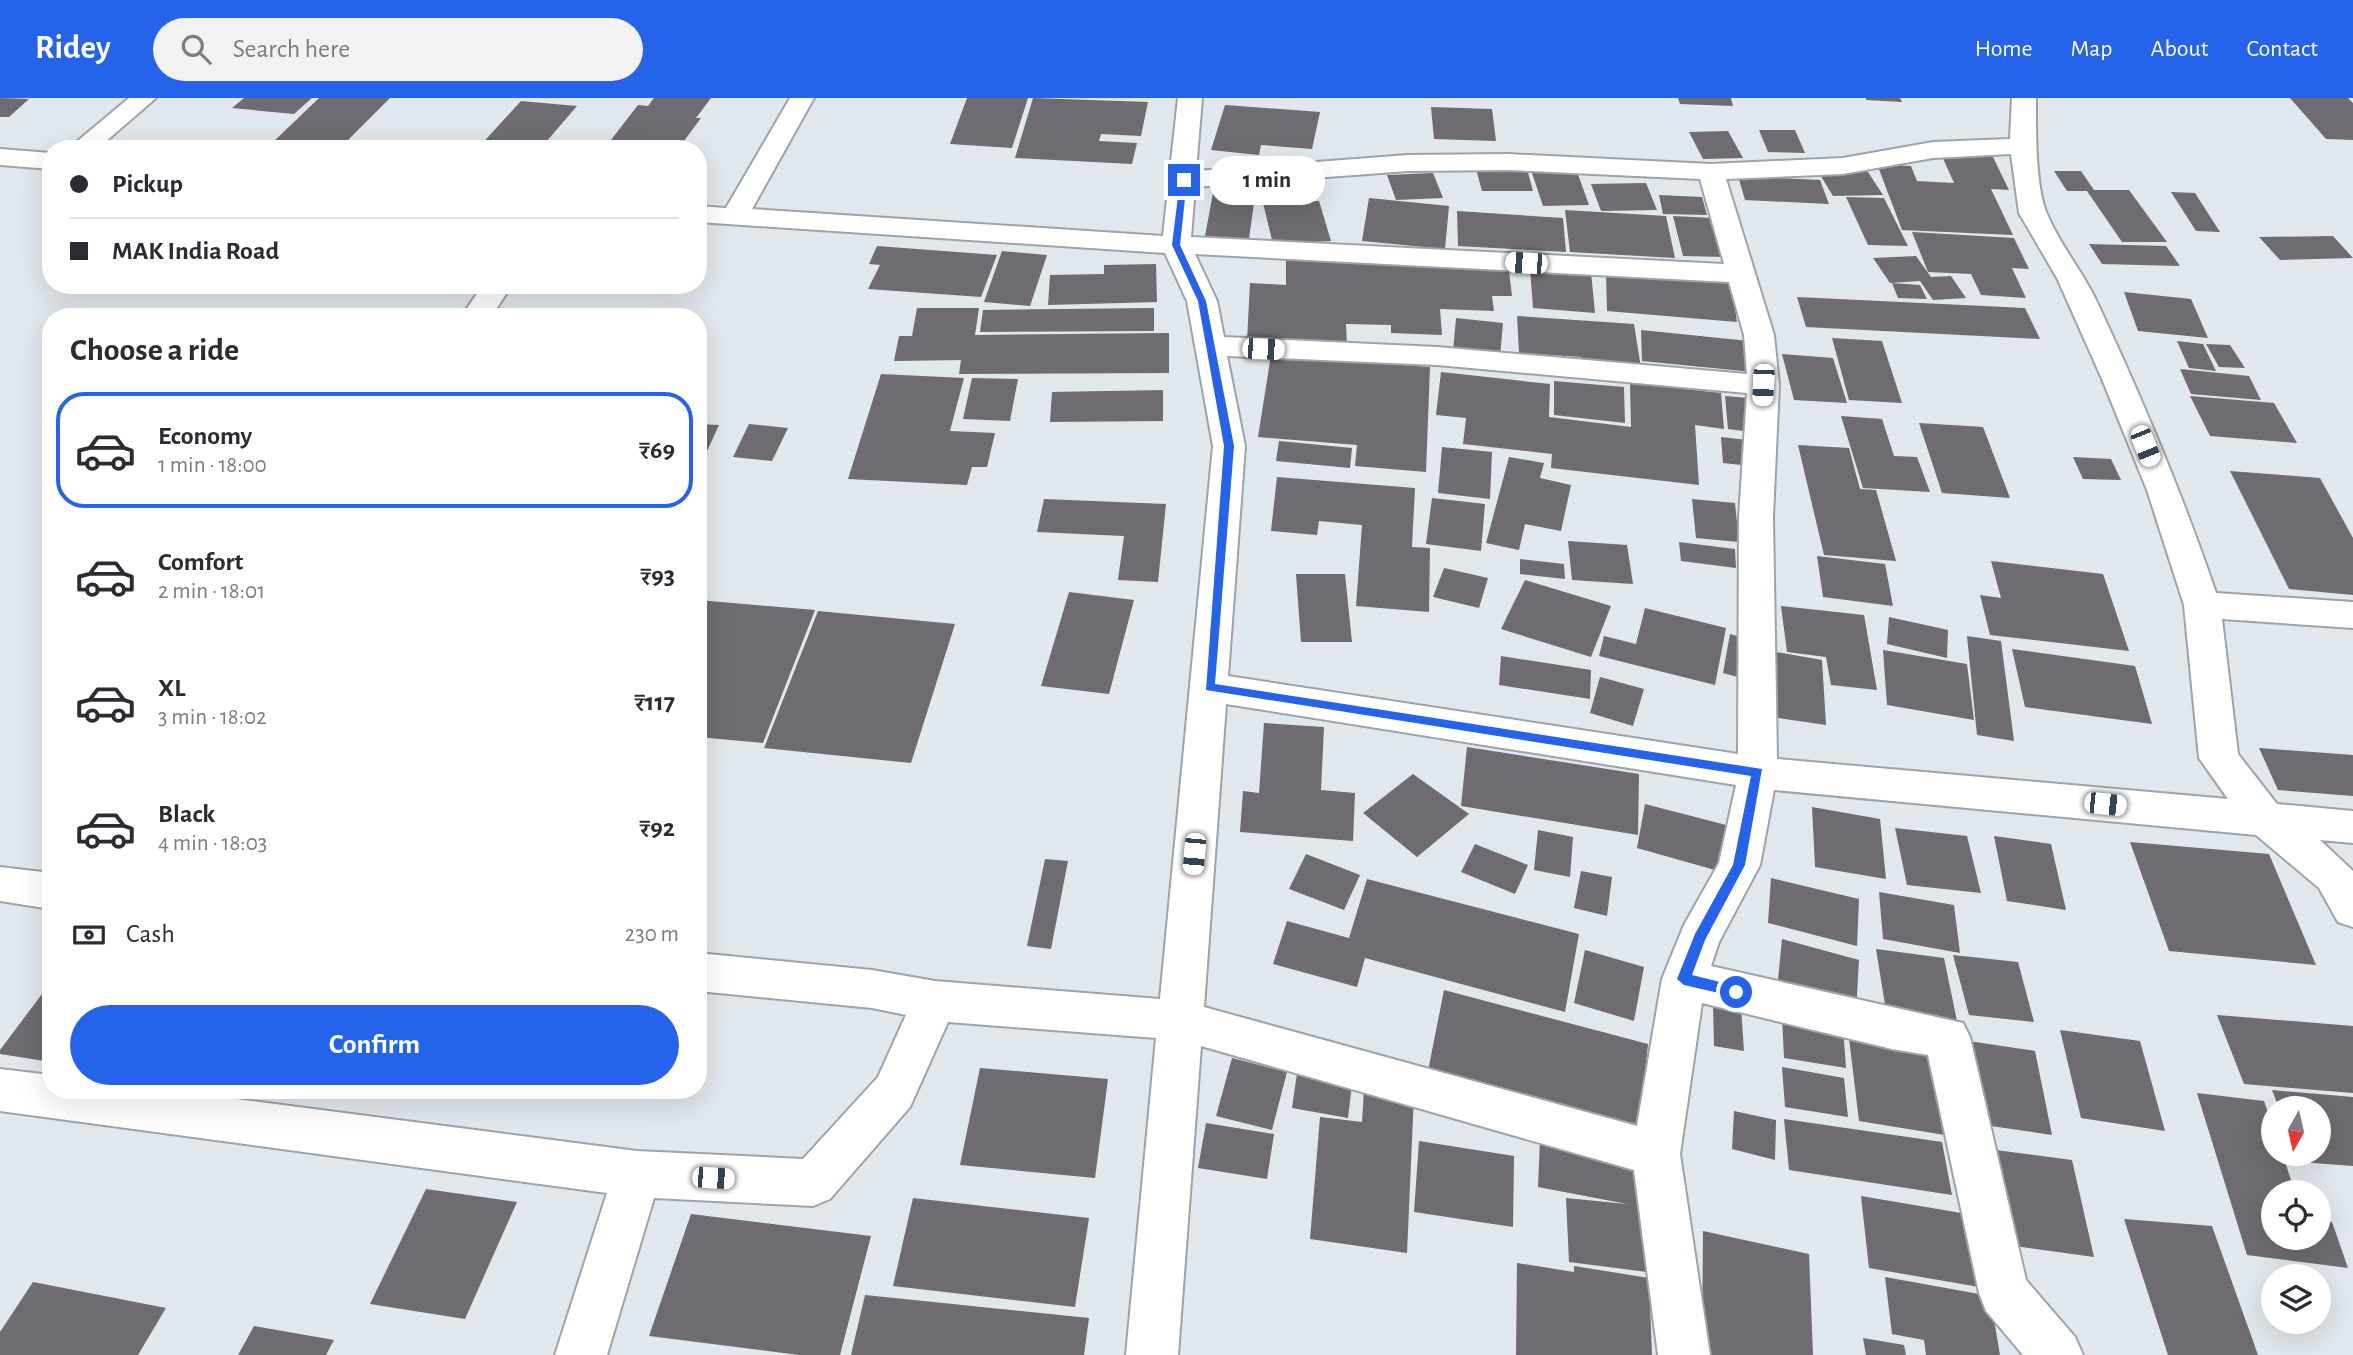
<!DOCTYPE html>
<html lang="en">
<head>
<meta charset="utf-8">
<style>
	:root { --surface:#fff; --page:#f2f2f3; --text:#2b2b33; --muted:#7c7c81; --line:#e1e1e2; --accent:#2563eb }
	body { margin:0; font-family:"Alegreya Sans",sans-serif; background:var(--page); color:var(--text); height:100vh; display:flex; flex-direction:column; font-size:26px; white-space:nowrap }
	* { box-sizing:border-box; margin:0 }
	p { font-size:23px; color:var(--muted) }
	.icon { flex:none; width:38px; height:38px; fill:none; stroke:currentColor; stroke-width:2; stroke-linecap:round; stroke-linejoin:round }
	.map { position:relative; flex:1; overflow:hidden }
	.details { position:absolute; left:42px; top:210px; width:665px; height:791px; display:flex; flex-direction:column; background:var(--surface); border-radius:28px; box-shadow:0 7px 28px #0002 }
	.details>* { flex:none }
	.guide { position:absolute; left:42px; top:42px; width:665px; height:154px; border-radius:28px; box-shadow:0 7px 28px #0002; display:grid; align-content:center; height:154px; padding:0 28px; background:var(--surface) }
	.needle { width:46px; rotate:188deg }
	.fabs { position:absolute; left:2261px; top:998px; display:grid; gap:14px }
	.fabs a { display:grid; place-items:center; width:70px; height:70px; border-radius:50%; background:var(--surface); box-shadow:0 7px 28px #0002; font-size:35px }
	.end { position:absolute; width:32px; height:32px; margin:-16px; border:9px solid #2563eb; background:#fff; box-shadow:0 0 0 4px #fff }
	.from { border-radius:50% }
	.bubble { position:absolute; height:49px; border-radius:24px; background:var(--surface); box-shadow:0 7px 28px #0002; font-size:23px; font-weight:700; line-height:49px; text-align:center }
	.car { position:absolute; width:21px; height:42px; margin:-21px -10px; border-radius:9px; box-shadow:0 0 5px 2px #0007; background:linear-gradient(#fff 24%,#345 0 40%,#fff 0 76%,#345 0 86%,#fff 0) }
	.guide b { display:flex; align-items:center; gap:24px; height:66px; font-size:26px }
	.guide b+b { border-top:2px solid var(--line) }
	.guide i { width:18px; height:18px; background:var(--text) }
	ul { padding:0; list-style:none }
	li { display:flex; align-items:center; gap:21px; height:116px; margin:0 14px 10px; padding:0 14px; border:4px solid transparent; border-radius:28px }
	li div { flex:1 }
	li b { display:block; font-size:26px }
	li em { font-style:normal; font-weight:700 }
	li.active { border-color:var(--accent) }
	li>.icon { width:63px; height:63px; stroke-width:1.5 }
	h2 { padding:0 28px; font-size:32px; line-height:84px }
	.pay { display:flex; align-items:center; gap:18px; height:77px; padding:0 28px; font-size:26px }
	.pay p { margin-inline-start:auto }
	.action { display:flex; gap:14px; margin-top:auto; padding:14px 28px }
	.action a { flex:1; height:80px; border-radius:42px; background:var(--accent); color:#fff; font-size:28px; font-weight:700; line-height:80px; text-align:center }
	header { display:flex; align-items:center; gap:42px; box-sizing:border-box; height:98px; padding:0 35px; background:var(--accent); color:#fff }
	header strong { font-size:33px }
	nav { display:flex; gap:38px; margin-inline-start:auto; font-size:24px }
	.search { width:490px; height:63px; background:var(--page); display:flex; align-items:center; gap:18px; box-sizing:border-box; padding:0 24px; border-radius:38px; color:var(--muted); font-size:26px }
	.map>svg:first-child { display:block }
</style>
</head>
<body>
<header>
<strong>Ridey</strong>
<div class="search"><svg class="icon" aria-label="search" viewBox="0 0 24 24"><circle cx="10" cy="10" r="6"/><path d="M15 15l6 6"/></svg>Search here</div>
<nav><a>Home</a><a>Map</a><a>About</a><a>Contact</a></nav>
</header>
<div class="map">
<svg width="2353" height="1257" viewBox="0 0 2353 1257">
	<rect width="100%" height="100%" fill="#e0e7ed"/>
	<!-- building -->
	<path fill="#6e6b71" d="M0,0L29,1L9,19H0Z
		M244,0H312L294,16L232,10Z
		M319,0H390L339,51L270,47Z
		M654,0H711L696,20H701L678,51H604L638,7L648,8Z
		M967,0H1028L1012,50L950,46Z
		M1033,0L1148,4L1141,38L1101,36L1099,43L1137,45L1132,66L1015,60Z
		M1678,0H1731L1733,8L1680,6Z
		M1866,0H1900L1902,4L1866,2Z
		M2290,0H2348L2353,5V42L2326,41Z
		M521,3L577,8L540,51H477Z
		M1225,7L1320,14L1312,51L1261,47L1259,57L1211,52Z
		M1431,9L1492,11L1496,43L1434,41Z
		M1759,32H1795L1805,55L1768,54Z
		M1728,33L1743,60L1703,61L1689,34Z
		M1941,56L1993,59L2009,92L1991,91L2013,137L1902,132L1877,66L1911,68L1917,83L1954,85Z
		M1575,68L1589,107L1543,108L1530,69Z
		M1476,71H1527L1533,93H1482Z
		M2054,73H2081L2094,92H2129L2167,144H2122L2087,93H2067Z
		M1868,74L1883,97L1833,98L1819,75Z
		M1433,75L1443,100L1396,102L1387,77Z
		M1738,78L1820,82L1829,106L1745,102Z
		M1646,85L1657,112L1601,113L1591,86Z
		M2171,94L2195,95L2220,134L2196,133Z
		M1213,95L1255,98L1249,141L1205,138Z
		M1659,97L1702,99L1707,117L1663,116Z
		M1846,99L1884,100L1908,148L1868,147Z
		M1369,100L1449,108L1445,151L1362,143Z
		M1319,103L1331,143L1273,146L1263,105Z
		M1565,112L1666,118L1675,160L1570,154Z
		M1457,113L1563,120L1566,154L1458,148Z
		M1673,118L1714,120L1724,159L1683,158Z
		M1912,134L2014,140L2029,171L2012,170L2026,200L1981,197L1971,176L1928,174Z
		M2333,138L2353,160L2280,162L2259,139Z
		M2089,146L2166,148L2180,168L2102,166Z
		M877,148L997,157L981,199L868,191L880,167L869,166Z
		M1002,153L1047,157L1030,208L984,204Z
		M1286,158L1508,165L1512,198H1492L1494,213L1440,211L1442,237L1391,235V227L1346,226L1347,247L1247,243L1250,185L1286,187Z
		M1916,158L1931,179L1951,178L1966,200L1933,202L1920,183L1890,185L1873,160Z
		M1156,166L1157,204L1048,207L1050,177L1104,176V167Z
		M1530,170L1591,174L1595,215L1533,210Z
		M1606,173L1731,183L1737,224L1607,213Z
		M1892,185L1920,187L1927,201L1898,200Z
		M2124,194L2191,201L2208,240L2138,233Z
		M1797,199L2025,210L2040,241L1806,229Z
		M917,210H979L975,237L1169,235V275L959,276L961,262L894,263L899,238H912Z
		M1154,210V233L980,234L983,212Z
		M1517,218L1634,226L1641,270L1582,266L1581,259L1519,255Z
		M1456,220L1503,225L1500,259L1453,254Z
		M1641,232L1749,243L1753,274L1642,263Z
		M1832,240L1882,243L1902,305L1849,302Z
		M2177,243L2203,246L2216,273L2189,270Z
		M2206,246L2230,247L2245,270L2219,269Z
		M1782,256L1833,260L1847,305L1794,302Z
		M1271,257L1430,269L1426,374L1355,368L1357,347L1258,339Z
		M2180,271L2249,278L2261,302L2191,296Z
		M1441,274L1550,286L1549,319L1631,329L1630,285L1721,295L1724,331L1695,327L1699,387L1551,370L1552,356L1463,346L1466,320L1436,317Z
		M881,276L964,280L950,333L995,335L987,369H972L967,387L848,381Z
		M972,280L1018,281L1010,323L963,321Z
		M1554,283L1624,289L1625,325L1554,317Z
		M1163,292V323L1050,324L1052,294Z
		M1725,298L1749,300L1752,334L1728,331Z
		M2190,298L2274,305L2297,345L2210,338Z
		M1841,318L1882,321L1894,358L1917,359L1930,394L1863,390Z
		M1919,325L1983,329L2010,400L1942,395Z
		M698,326L719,327L698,373Z
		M749,326L788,330L772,363L733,359Z
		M1721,339L1748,342L1751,368L1723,365Z
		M1279,343L1352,350L1350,370L1276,363Z
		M1798,347L1849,350L1860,391L1876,392L1896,463L1824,457Z
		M1442,349L1492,354L1490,401L1438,395Z
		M1509,359L1544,365L1540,380L1571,387L1561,433L1525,426L1519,452L1486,445Z
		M2073,359L2111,361L2121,382L2083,381Z
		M2230,373L2320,380L2353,440V497L2289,491Z
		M1277,379L1415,390L1412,449L1430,450L1429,514L1356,508L1362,427L1319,423L1317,437L1271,433Z
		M1432,400L1485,406L1481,453L1426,446Z
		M1044,401L1166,406L1158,484L1118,482L1124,438L1037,434Z
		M1692,401L1735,405L1739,444L1696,440Z
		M1568,443L1627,447L1633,486L1572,482Z
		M1679,444L1735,451L1736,470L1681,463Z
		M1817,458L1885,466L1893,508L1823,499Z
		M1520,461L1564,466L1565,481L1520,476Z
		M1991,463L2103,476L2129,553L1990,537L1980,497L2001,500Z
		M1444,470L1488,480L1479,510L1433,499Z
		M1296,476H1345L1352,544H1301Z
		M1525,482L1611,508L1591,559L1501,531Z
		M1069,494L1134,502L1109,596L1041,588Z
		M698,502L815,512L763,645L698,639Z
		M1781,508L1864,517L1877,592L1831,587L1826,559L1787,554Z
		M1645,510L1726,530L1715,587L1599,558L1604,538L1636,546Z
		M818,513L955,526L911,665L764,650Z
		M1889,519L1948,532L1947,560L1887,546Z
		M1730,536L1755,543L1748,582L1723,575Z
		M1967,538L2001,543L2014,643L1977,637Z
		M2012,551L2135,568L2152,626L2025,609Z
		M1883,552L1967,566L1974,622L1887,607Z
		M1776,554L1822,562L1826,627L1778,620Z
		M1501,558L1591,572L1590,601L1499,587Z
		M1600,579L1644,591L1633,628L1590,615Z
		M1264,625L1324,629L1321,692L1355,695L1353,743L1240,734L1243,693L1259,695Z
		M1467,649L1639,676L1638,737L1461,708Z
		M2259,650L2353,657V698L2278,692Z
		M1413,676L1469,716L1417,759L1363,715Z
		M1645,706L1730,728L1722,774L1637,750Z
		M1812,709L1880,721L1886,781L1815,769Z
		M1895,730L1967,738L1981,795L1907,787Z
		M1538,732L1573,739L1570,779L1534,772Z
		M1994,738L2051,746L2066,812L2007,803Z
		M2130,744L2269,756L2316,867L2169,853Z
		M1475,746L1528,767L1515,796L1461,774Z
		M1306,756L1360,777L1344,812L1289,791Z
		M1045,761L1068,763L1051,851L1027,848Z
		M1581,773L1612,779L1607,818L1574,810Z
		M1771,780L1859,801L1857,848L1768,825Z
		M1367,781L1579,836L1565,914L1365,860L1357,889L1273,866L1287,823L1349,840Z
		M1879,794L1954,807L1960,855L1883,841Z
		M1782,841L1859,862L1856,914L1777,892Z
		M1876,851L1944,860L1958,928L1887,919Z
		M1585,852L1644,869L1634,923L1574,905Z
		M1953,857L2018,864L2034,924L1969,917Z
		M51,884V964L0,956V952Z
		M1444,892L1648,946L1640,1027L1428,973Z
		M1713,905L1741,909L1744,953L1714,948Z
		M2217,917L2353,928V995L2244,986Z
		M1782,918L1843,929L1846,970L1784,960Z
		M1848,932L1936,945L1951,1038L1859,1023Z
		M2060,932L2140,943L2165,1033L2081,1020Z
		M1962,942L2035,953L2052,1037L1977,1026Z
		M1232,960L1287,974L1272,1032L1216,1018Z
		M1298,968L1353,978L1348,1020L1292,1010Z
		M1782,969L1844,980L1848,1019L1785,1009Z
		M980,970L1108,981L1095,1080L960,1067Z
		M1364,991L1414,997L1407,1155L1310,1141L1320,1019L1362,1024Z
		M2272,992L2353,999V1068L2300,1064L2297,1055H2319V1010H2279Z
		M2197,995L2264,1003L2273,1029V1055H2282L2295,1094H2273V1139H2319V1123L2332,1124L2348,1170L2247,1157Z
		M1734,1013L1776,1022L1775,1062L1732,1051Z
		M1784,1021L1942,1044L1952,1097L1789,1072Z
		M1206,1025L1274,1036L1267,1081L1198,1070Z
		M1540,1041L1641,1059L1655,1175L1569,1164L1566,1100L1627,1106L1538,1089Z
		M1419,1043L1514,1058L1513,1129L1414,1114Z
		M1988,1051L2072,1062L2094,1159L2007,1147Z
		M426,1091L517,1104L465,1221L370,1206Z
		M1861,1098L1973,1117L1985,1190L1869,1170Z
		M913,1100L1089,1120L1075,1209L893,1188Z
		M691,1116L871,1138L840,1257H799L649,1238Z
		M2124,1121L2212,1128L2258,1257H2168Z
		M1703,1133L1809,1156L1813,1257H1702Z
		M1517,1165L1574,1174V1168L1649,1180L1652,1257H1516Z
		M1885,1179L1990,1198L2000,1257H1926L1924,1242L1892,1236Z
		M33,1184L166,1210L138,1257H0V1234Z
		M865,1197L1089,1220L1084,1257H851Z
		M254,1228L334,1242L326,1257H238Z
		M1863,1240L1904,1247L1906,1257H1866Z"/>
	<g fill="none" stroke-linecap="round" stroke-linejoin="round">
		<!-- minor casing -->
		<g stroke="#9ca3a9" stroke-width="4">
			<path id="minor" d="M129,0H156L97,51H68Z
				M790,0H814L752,111L1163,138L1178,0H1202L1196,73L1408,57L1508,56L1711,66L1843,60L1933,44L2010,41L2012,0H2036C2036,32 2035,87 2047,116C2060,147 2083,174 2097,204C2142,300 2182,395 2216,495L2353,504V530L2222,521L2238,656L2277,706L2353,713V745L2320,742L2353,773V829L2338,824L2319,790L2256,737L1774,692L1760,767L1719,844L1711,868L1963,925L1970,939L2026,1182L2075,1239L2083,1257H2023L1986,1213L1979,1195L1928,957L1892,951L1702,905L1680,1056L1710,1257H1658L1634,1072L1201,948L1178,1257H1126L1156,940L948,924L910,1009L830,1101L813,1108L654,1100L607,1257H555L607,1095L0,1013V971L51,977V992H167L637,1053L803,1061L878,979L906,917L872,910L698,893V855L872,872L935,883L1160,901L1213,348L1187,203L1165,155L698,124V108L726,110ZM2011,56L2019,115L2057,180L2102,281L2147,392L2184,507L2199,660L2228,701L1777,661L1773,419L1779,287L1774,237L1726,81L1843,76L1933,60ZM1508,72L1700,81L1724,166L1191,139L1195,89L1408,73ZM1195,156L1729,184L1744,237L1747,276L1437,249L1224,239L1217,203ZM1227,258L1437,267L1747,295L1739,419L1738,656L1228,578L1245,348ZM1226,606L1736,687L1719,765L1684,827L1662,881L1637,1028L1204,909Z
				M0,51L51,55V71L0,67Z
				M483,187H512L491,219H461Z
				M0,769L51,775V811L0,803Z"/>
		</g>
		<!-- minor -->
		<use href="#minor" fill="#fff" fill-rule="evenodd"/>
	</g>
	<!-- route -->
	<path fill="#2563eb" d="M1184,80L1187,82L1180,147L1206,203L1234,348L1215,586L1762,671L1745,767L1705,842L1692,877L1740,889V898L1736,899L1684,887L1677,881L1695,836L1733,767L1751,678L1206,592L1224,348L1198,203L1172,147L1180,82Z"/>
</svg>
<div class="fabs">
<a><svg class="needle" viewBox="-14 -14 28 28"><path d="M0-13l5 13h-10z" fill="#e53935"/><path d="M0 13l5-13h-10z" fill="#7c7c81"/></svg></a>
<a><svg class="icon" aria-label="locate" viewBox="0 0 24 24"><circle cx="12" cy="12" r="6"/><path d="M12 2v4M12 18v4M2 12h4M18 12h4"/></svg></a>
<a><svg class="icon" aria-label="layers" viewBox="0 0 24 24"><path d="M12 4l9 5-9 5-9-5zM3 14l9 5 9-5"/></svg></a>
</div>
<i class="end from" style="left:1736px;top:894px"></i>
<i class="end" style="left:1184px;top:82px"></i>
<div class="bubble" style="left:1209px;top:58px;width:116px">1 min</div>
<i class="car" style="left:1526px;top:165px;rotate:273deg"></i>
<i class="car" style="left:1263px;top:251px;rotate:92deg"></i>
<i class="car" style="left:1763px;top:287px;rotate:183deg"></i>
<i class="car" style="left:2145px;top:348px;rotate:158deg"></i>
<i class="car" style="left:2105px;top:706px;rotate:96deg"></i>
<i class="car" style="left:1194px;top:756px;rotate:185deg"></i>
<i class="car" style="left:713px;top:1080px;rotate:93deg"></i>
<div class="guide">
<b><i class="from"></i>Pickup</b>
<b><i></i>MAK India Road</b>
</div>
<section class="details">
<h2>Choose a ride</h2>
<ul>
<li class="active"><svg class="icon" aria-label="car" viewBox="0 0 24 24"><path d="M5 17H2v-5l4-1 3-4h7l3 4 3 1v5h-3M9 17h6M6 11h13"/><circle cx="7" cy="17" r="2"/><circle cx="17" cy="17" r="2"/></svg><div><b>Economy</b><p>1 min · 18:00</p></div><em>₹69</em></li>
<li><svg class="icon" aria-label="car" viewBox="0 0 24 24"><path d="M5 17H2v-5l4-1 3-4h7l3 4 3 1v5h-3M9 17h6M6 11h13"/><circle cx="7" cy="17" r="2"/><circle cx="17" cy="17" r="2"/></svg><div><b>Comfort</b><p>2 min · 18:01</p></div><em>₹93</em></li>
<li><svg class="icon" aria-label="car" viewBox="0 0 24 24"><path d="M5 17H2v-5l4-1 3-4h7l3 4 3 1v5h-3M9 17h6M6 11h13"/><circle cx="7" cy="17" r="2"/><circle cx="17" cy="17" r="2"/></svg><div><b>XL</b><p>3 min · 18:02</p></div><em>₹117</em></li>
<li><svg class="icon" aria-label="car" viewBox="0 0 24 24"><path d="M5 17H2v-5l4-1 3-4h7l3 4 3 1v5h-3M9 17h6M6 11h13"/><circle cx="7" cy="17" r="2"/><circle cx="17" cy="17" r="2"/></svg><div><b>Black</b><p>4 min · 18:03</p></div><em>₹92</em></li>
</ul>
<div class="pay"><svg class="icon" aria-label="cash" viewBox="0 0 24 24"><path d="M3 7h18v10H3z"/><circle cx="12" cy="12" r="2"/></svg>Cash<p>230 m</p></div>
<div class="action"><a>Confirm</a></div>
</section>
</div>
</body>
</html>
